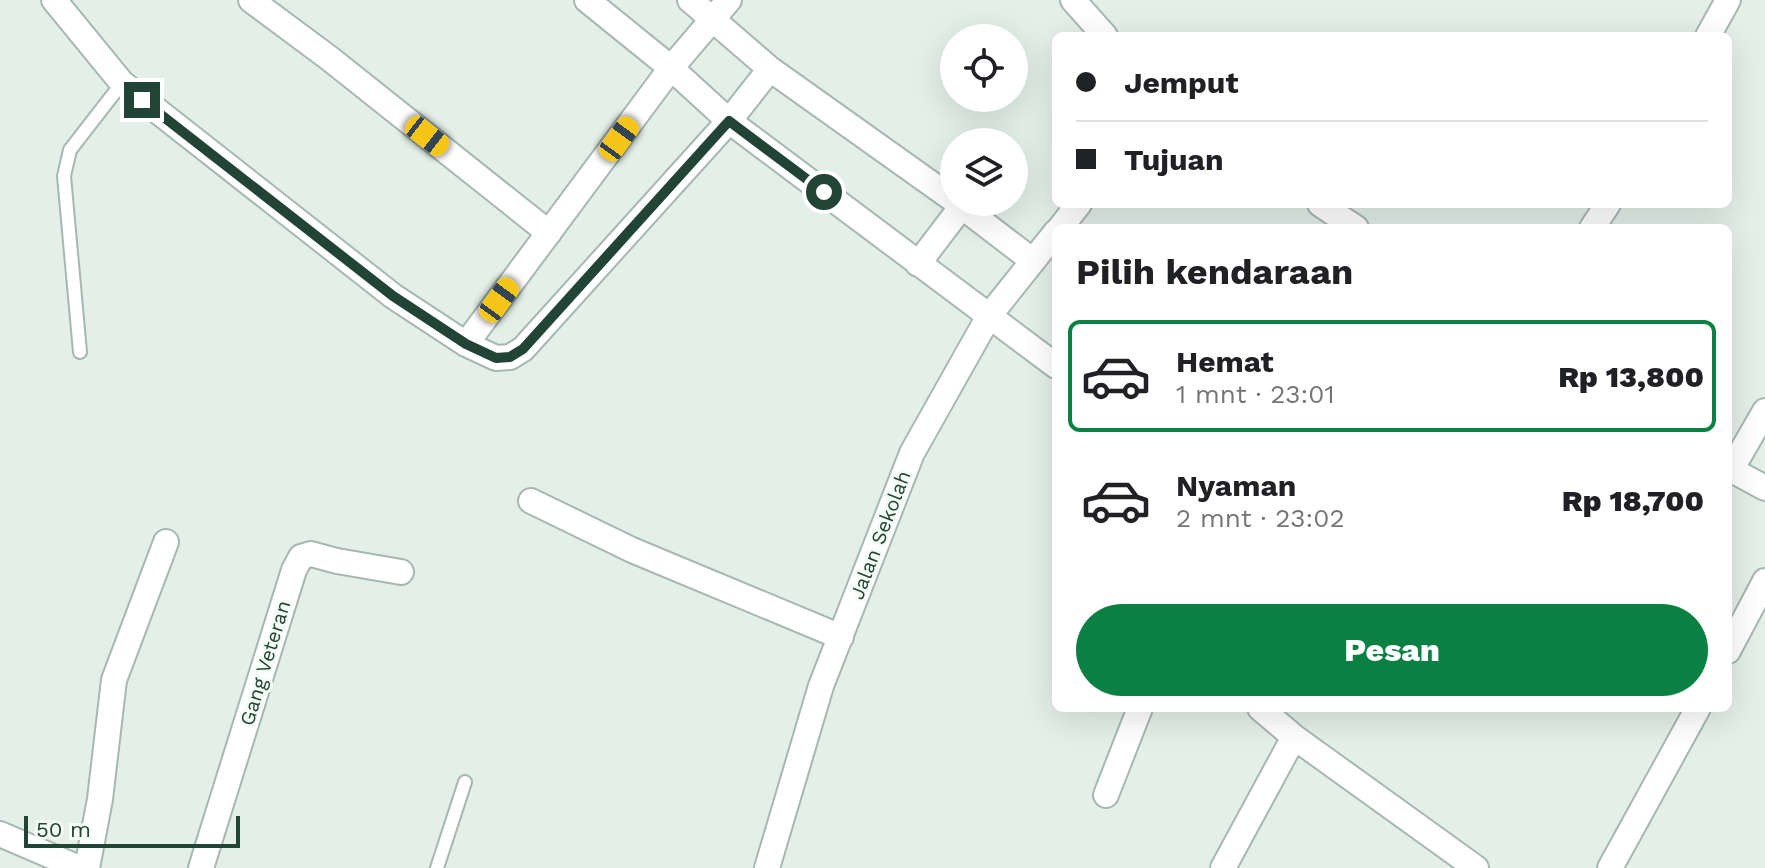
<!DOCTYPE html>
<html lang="id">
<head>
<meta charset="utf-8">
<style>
	:root { --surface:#fff; --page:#f2f2f2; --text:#202124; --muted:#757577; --line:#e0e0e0; --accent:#0b8043 }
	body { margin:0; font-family:"Work Sans",sans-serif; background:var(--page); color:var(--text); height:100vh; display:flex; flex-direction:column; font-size:30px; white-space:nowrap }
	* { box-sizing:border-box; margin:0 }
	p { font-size:26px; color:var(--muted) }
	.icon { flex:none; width:44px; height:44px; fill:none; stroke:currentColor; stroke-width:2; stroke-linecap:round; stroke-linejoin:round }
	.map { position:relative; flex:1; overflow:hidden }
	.details { position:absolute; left:1052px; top:224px; width:680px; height:488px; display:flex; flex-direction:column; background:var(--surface); border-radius:12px; box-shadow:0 8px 32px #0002 }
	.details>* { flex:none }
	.banner { position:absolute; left:1052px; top:32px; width:680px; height:176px; border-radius:12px; box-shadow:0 8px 32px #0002; display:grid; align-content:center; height:176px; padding:0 24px; background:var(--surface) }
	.fabs { position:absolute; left:940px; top:24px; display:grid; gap:16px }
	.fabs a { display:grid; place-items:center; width:88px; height:88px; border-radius:50%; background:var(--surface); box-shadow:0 8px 32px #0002; font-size:40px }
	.scale { position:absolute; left:24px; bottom:20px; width:216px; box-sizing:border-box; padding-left:8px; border:4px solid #214436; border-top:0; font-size:22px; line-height:28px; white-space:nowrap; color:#214436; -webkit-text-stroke:6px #f5fbf7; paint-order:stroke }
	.end { position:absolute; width:36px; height:36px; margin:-18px; border:10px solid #214436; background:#fff; box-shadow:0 0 0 4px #fff }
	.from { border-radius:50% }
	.car { position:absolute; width:24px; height:48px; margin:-24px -12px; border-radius:10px; box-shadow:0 0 6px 2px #0007; background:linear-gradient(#f5c518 24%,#345 0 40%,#f5c518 0 76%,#345 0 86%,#f5c518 0) }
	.banner b { display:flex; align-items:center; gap:28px; height:76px; font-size:30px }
	.banner b+b { border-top:2px solid var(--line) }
	.banner i { width:20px; height:20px; background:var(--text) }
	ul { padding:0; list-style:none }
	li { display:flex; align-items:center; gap:24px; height:112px; margin:0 16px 12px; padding:0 8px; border:4px solid transparent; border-radius:12px }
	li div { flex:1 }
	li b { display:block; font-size:30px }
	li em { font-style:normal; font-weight:800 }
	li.on { border-color:var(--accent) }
	li>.icon { width:72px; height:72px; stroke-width:1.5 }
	h2 { padding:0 24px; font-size:36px; line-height:96px }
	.cta { display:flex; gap:16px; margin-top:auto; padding:16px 24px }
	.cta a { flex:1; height:92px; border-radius:48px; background:var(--accent); color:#fff; font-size:32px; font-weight:800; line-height:92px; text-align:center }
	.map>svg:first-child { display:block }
</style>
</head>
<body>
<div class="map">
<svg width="1765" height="868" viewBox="0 0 1765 868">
	<rect width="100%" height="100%" fill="#e4efe9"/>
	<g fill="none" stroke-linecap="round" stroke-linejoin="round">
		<!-- lane casing -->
		<g stroke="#a6b8b0" stroke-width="16">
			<path id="lane" d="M80,352L64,176L70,150L122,83
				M437,868L465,782"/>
		</g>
		<!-- street casing -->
		<g stroke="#a6b8b0" stroke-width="28">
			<path id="street" d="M54,0L122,83L393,296L466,344L496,358L510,357L523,349L729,121L770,69
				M251,0L329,58L549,233
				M587,0L671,68L729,121L1056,366
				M690,0L770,69L954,200
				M1073,0L1105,36
				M1708,36L1728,0
				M956,202L1033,261
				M1320,204L1356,228
				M1060,228L1079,204
				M1592,228L1608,204
				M918,264L962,206
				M466,344L671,68L729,0
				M1728,468L1765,488
				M1731,470L1765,411
				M531,501L632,550L841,637
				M1728,651L1765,581
				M1260,708L1294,737L1476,868
				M1106,795L1140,708
				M0,834L79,868
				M87,868L100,799L114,680L166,542
				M201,868L294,570L301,557L311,554L337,561L401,572
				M767,868L821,686L912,453L989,316L1056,232
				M1223,868L1294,737
				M1610,868L1698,708"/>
		</g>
		<!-- lane -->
		<use href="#lane" stroke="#fff" stroke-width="12"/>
		<!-- street -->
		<use href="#street" stroke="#fff" stroke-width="24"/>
	</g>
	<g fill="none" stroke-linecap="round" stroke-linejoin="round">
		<!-- route -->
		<path stroke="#214436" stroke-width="10" d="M142,100L393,296L466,344L496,358L510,357L523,349L729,121L824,192"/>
	</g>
	<g text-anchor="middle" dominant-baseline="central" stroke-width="6" stroke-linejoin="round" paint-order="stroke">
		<!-- street labels -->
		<g font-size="20" fill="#214436" stroke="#f5fbf7">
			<text transform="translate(880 535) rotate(-69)">Jalan Sekolah</text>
			<text transform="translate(265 663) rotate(-73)">Gang Veteran</text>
		</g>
	</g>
</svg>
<div class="fabs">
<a><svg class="icon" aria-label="locate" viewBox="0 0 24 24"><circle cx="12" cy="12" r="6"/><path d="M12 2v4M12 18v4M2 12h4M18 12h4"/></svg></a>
<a><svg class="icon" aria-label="layers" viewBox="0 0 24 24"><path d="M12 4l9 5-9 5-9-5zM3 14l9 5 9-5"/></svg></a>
</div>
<div class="scale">50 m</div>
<i class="end from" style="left:824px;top:192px"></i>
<i class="end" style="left:142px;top:100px"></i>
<i class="car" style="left:427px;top:136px;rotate:128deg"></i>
<i class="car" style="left:619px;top:139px;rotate:36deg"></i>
<i class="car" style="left:499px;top:300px;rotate:36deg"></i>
<div class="banner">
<b><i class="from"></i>Jemput</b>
<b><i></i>Tujuan</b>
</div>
<section class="details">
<h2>Pilih kendaraan</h2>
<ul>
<li class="on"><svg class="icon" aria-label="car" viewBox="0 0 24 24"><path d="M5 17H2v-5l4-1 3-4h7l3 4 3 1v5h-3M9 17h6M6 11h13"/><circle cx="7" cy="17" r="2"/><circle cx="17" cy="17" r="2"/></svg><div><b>Hemat</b><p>1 mnt · 23:01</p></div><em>Rp 13,800</em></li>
<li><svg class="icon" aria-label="car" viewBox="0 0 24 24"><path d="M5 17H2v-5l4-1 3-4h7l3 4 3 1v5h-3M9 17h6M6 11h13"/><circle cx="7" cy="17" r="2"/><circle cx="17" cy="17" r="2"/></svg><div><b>Nyaman</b><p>2 mnt · 23:02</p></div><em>Rp 18,700</em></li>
</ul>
<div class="cta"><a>Pesan</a></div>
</section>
</div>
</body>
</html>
